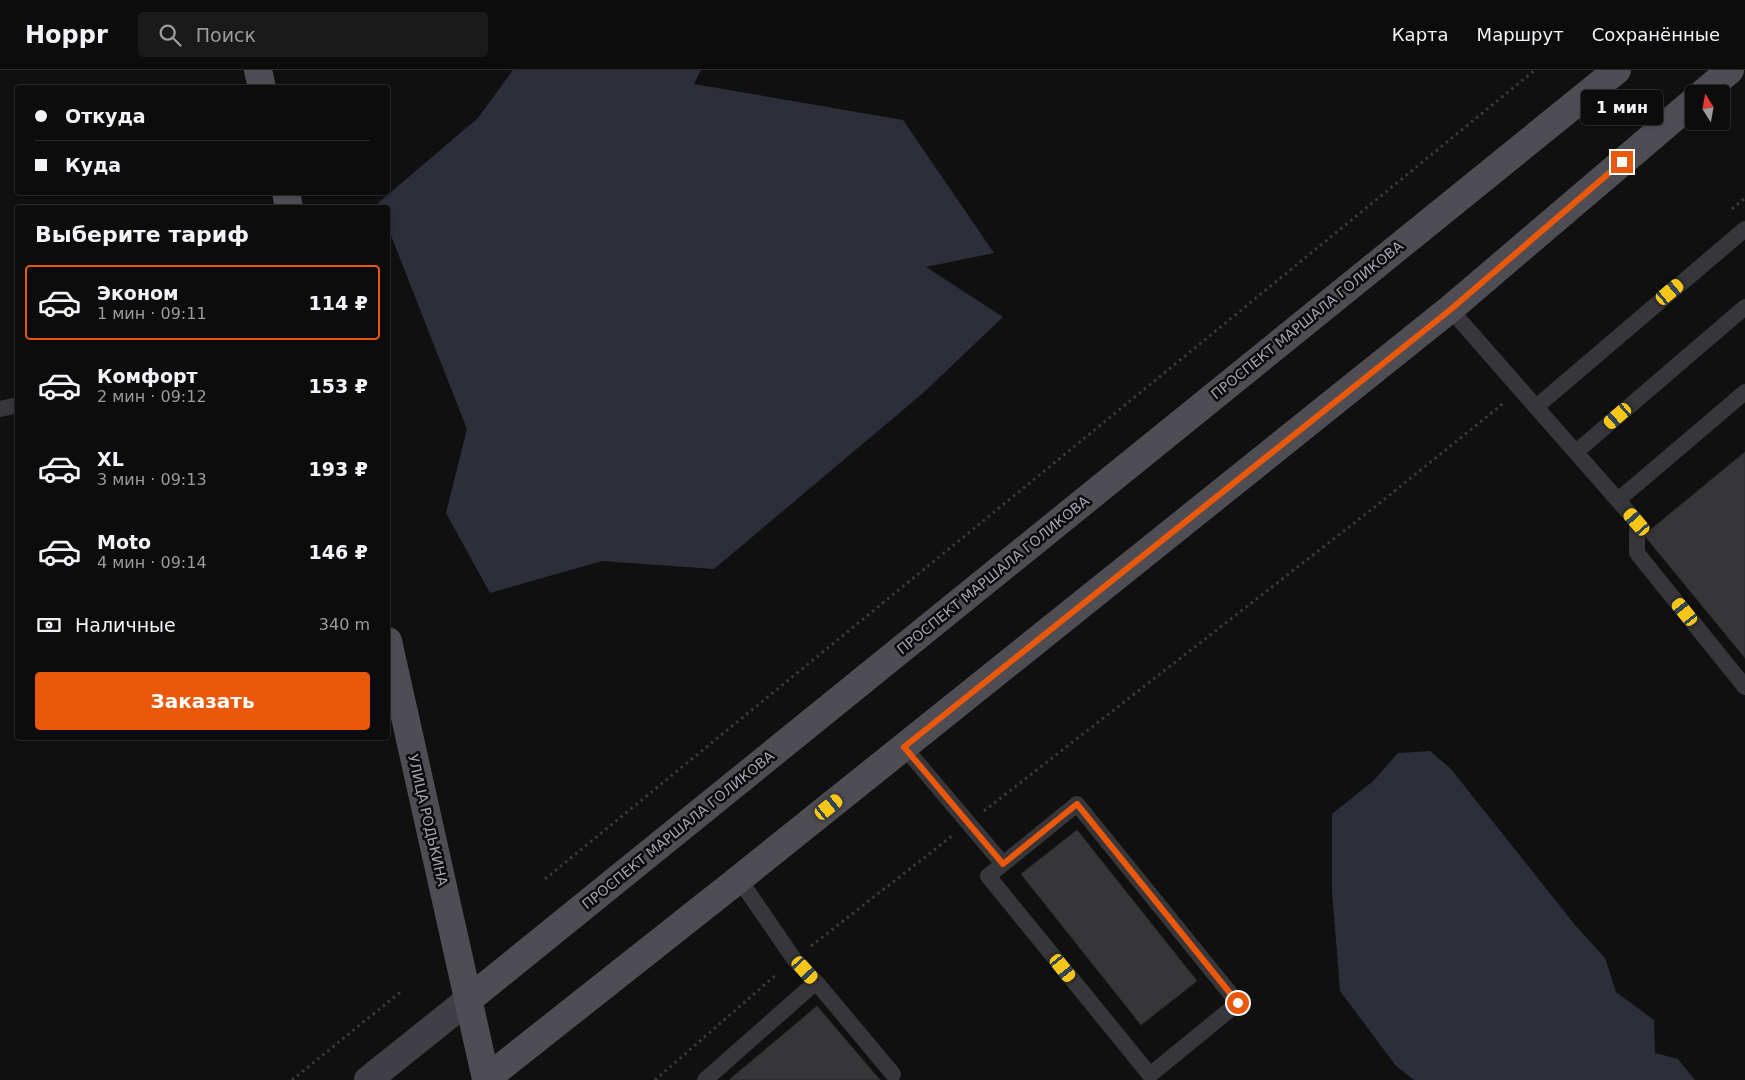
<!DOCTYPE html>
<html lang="ru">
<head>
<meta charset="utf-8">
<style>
	:root { --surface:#0c0c0d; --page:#1a1a1b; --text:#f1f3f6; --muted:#9a9b9d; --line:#2c2c2e; --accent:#ea580c }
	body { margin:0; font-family:"DejaVu Sans",sans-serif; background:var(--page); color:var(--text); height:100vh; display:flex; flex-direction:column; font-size:19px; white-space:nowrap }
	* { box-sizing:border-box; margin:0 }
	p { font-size:16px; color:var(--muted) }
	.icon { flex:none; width:28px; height:28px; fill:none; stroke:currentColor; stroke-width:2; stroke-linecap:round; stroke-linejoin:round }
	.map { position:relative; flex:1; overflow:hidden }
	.drawer { position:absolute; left:15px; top:135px; width:375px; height:535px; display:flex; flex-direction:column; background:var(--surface); border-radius:5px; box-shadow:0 1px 4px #0004,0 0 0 1px var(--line) }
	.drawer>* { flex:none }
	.hud { position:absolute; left:15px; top:15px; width:375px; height:110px; border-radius:5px; box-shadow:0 1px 4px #0004,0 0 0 1px var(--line); display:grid; align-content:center; height:110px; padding:0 20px; background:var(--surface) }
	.needle { width:32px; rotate:349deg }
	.controls { position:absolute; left:1685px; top:15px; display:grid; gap:10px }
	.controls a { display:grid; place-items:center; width:45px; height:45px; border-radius:5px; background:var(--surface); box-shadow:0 1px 4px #0004,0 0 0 1px var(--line); font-size:25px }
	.end { position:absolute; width:22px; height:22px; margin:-11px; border:6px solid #ea580c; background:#fff; box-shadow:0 0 0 2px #fff }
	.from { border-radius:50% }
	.bubble { position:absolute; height:35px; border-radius:5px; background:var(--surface); box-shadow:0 1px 4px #0004,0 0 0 1px var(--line); font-size:16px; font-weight:800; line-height:35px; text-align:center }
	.car { position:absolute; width:15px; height:30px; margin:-15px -8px; border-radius:6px; box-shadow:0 0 4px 1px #0007; background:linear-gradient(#f5c518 24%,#345 0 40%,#f5c518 0 76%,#345 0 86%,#f5c518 0) }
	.hud b { display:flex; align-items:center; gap:18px; height:48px; font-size:19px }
	.hud b+b { border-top:1px solid var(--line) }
	.hud i { width:12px; height:12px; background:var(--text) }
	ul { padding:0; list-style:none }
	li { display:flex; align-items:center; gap:15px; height:75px; margin:0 10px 8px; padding:0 10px; border:2px solid transparent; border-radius:5px }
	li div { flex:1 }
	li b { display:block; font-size:19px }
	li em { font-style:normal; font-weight:800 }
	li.selected { border-color:var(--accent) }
	li>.icon { width:45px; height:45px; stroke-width:1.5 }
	h2 { padding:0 20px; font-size:22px; line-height:60px }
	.pay { display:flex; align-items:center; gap:12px; height:55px; padding:0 20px; font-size:19px }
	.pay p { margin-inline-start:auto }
	.action { display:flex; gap:10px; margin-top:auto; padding:10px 20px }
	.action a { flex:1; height:58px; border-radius:5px; background:var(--accent); color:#fff; font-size:20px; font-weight:800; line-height:58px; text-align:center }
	header { display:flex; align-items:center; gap:30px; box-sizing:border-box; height:70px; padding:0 25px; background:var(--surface); border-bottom:1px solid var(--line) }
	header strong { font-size:24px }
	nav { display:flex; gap:28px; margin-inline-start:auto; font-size:18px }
	.search { width:350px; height:45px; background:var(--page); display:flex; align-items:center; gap:12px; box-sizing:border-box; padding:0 18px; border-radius:5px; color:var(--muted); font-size:19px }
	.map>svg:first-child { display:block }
</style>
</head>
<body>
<header>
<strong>Hoppr</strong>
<div class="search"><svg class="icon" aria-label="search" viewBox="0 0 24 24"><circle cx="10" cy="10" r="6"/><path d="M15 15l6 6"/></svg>Поиск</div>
<nav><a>Карта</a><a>Маршрут</a><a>Сохранённые</a></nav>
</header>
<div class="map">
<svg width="1745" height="1010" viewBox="0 0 1745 1010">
	<rect width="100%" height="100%" fill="#101011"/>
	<!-- water -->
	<path fill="#2c2e3a" d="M513,0H701L694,14L903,50L994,183L926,197L1003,247L922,324L714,499L602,491L490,523L446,443L467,359L388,158V138L380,137L378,133L478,48Z
		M1430,681L1451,699L1575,855L1605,888L1616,922L1654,950L1655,983L1678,989L1695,1010H1414L1396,996L1340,921L1332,821V744L1373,711L1398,683Z"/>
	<!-- building -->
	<path fill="#363538" stroke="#2b2a2d" d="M1745,382V588L1644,465Z
		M1077,760L1197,911L1141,955L1021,804Z
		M817,936L880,1010H729Z"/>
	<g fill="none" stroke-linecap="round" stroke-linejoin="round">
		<!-- path -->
		<path stroke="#3a393e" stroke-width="3" stroke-dasharray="2.5 4" stroke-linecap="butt" d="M1732,139L1745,128
			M984,741L1376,436L1505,332
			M545,809L1535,0
			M811,876L952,766
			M292,1010L403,920
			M655,1010L777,904"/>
		<!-- lane -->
		<path stroke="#37363a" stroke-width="16" d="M1450,239L1637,452V483L1745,617
			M1536,337L1745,159
			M0,339L18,335
			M1576,382L1745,237
			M1618,430L1745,322
			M904,677L1003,794L988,806L1150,1005L1238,933L1077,734L1003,794
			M739,809L794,889L816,912
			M705,1010L816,912L893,1004"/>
		<!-- secondary -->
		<path stroke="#403f45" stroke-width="28" d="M368,1010L468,930"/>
		<!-- primary -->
		<path stroke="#4f4d54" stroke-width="28" d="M258,0L262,18
			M1702,24L1730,0
			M286,122L289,138
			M388,571L486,1009L739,809L1450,239L1694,31
			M468,930L1617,0"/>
	</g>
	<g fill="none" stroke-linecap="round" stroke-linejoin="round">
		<!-- route -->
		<path stroke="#ea580c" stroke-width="6" d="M1238,933L1077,734L1003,794L904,677L1450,240L1622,92"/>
	</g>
	<g text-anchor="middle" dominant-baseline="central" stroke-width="5" stroke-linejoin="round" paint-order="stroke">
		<!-- street labels -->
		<g font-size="14" fill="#a4a2b0" stroke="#0b0b0c">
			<text transform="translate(1307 250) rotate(-39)">ПРОСПЕКТ МАРШАЛА ГОЛИКОВА</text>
			<text transform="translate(993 505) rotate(-39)">ПРОСПЕКТ МАРШАЛА ГОЛИКОВА</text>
			<text transform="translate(428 750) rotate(77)">УЛИЦА РОДЬКИНА</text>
			<text transform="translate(678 760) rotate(-39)">ПРОСПЕКТ МАРШАЛА ГОЛИКОВА</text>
		</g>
	</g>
</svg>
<div class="controls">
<a><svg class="needle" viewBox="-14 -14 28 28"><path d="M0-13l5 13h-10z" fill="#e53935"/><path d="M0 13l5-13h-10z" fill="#9a9b9d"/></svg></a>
</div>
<i class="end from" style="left:1238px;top:933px"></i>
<i class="end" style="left:1622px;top:92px"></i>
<div class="bubble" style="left:1581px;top:20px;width:82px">1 мин</div>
<i class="car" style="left:1670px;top:222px;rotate:50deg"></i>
<i class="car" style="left:1618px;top:346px;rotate:229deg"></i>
<i class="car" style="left:1637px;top:452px;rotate:319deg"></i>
<i class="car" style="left:1685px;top:542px;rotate:321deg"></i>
<i class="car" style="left:829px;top:737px;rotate:51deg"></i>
<i class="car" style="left:1063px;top:898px;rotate:141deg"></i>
<i class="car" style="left:805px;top:900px;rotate:138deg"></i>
<div class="hud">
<b><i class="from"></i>Откуда</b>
<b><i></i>Куда</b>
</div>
<section class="drawer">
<h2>Выберите тариф</h2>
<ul>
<li class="selected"><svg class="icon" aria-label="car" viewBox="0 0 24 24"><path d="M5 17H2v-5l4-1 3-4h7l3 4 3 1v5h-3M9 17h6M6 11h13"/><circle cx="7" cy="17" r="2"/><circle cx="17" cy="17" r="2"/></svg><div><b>Эконом</b><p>1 мин · 09:11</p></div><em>114 ₽</em></li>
<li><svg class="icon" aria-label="car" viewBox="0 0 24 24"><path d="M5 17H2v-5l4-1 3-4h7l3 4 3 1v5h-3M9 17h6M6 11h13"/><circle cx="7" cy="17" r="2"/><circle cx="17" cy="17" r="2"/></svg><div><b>Комфорт</b><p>2 мин · 09:12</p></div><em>153 ₽</em></li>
<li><svg class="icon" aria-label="car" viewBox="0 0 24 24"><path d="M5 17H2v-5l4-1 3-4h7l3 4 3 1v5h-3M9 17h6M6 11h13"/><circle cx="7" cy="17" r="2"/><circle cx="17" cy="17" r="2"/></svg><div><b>XL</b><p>3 мин · 09:13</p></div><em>193 ₽</em></li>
<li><svg class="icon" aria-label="car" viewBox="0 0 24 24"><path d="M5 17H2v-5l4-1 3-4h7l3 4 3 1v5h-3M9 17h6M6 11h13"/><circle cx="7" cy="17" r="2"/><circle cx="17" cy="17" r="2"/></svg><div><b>Moto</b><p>4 мин · 09:14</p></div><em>146 ₽</em></li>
</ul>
<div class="pay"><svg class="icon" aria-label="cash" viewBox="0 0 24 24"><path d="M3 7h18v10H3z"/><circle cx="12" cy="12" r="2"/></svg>Наличные<p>340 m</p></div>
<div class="action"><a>Заказать</a></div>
</section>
</div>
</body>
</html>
